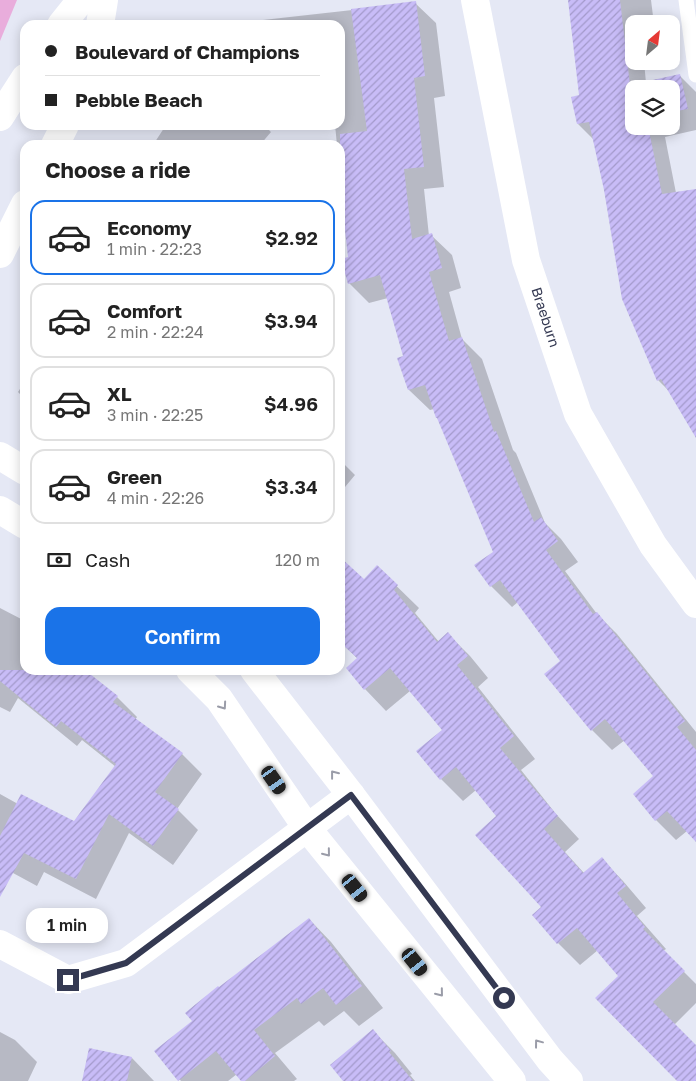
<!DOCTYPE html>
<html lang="en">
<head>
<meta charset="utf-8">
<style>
	:root { --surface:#fff; --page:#f6f6f6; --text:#222; --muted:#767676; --line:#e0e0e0; --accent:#1a73e8 }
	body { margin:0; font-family:"Golos Text",sans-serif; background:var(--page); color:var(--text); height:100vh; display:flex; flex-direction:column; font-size:19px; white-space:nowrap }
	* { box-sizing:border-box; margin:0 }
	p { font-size:16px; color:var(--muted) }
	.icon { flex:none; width:28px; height:28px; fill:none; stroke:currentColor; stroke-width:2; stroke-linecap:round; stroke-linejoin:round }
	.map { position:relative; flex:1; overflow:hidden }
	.side { position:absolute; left:20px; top:140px; width:325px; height:535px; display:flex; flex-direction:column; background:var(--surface); border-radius:15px; box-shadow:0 2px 12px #0003 }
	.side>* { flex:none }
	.guide { position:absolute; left:20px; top:20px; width:325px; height:110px; border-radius:15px; box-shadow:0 2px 12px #0003; display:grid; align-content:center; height:110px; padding:0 25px; background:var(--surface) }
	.needle { width:32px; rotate:28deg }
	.controls { position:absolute; left:625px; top:15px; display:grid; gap:10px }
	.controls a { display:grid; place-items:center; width:55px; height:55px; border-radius:10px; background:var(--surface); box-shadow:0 2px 12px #0003; font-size:25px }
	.end { position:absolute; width:22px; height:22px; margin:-11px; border:6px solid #343952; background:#fff; box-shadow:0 0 0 2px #fff }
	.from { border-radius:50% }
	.bubble { position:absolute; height:35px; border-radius:15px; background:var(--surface); box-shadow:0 2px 12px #0003; font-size:16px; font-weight:600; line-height:35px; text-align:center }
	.car { position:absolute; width:15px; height:30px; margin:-15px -8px; border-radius:6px; box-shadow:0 0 4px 1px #0007; background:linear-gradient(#222 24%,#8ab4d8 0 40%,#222 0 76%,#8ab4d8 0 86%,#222 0) }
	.guide b { display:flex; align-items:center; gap:18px; height:48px; font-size:19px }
	.guide b+b { border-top:1px solid var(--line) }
	.guide i { width:12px; height:12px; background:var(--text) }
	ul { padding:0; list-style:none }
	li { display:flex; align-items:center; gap:15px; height:75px; margin:0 10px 8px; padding:0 15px; border:2px solid var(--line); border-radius:15px }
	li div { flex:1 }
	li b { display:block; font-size:19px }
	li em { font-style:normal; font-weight:600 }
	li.selected { border-color:var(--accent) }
	li>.icon { width:45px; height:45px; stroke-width:1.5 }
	h2 { padding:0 25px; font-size:22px; line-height:60px }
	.pay { display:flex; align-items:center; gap:12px; height:55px; padding:0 25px; font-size:19px }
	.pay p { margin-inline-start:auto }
	.action { display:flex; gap:10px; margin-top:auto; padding:10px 25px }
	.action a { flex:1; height:58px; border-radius:15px; background:var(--accent); color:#fff; font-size:20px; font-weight:600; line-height:58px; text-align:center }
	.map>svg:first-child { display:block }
</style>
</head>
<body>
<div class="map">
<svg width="696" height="1081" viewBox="0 0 696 1081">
	<defs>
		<pattern id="building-hatch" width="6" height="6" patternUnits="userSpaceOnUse" patternTransform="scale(1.25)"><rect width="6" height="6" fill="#c8bcf7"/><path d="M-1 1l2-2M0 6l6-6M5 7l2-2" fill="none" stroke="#a39acb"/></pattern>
	</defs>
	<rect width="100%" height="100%" fill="#e5e8f5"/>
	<!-- green -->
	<path fill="#e9addc" d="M0,0H17L0,41Z"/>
	<!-- shadow -->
	<path fill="#0003" fill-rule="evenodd" d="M569,0H651L654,24H634V61H644L646,83L680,76L696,92V130L665,137L676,193L696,190V436L670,392L658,380L605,190L595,141L578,124L580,96ZM634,89H671V126H634Z
		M415,3L436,23L445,96L434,98L444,187L424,189L429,236L431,235L452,255L461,288L449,292L462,339L482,359L513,450L516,453L545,523L561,539L578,562L565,571L597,614L617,634L696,732V841L687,831L676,840L656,820L655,776L625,740L612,750L592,730L561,661L518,602L512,607L491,586L476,565L495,552L434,409L430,410L409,390L399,359L405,357L388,298L369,303L349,283V258L340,173V145H337L335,125H340V25H254L253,21Z
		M166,125H264L271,132L260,145H153Z
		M25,381V399L18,392Z
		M340,460L355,475L340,493Z
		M340,558L364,581L377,567L419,608L415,613L439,642L448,634L470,656L488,678L478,687L535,759L521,770L556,814L579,839L565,852L584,873L602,859L623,881L646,908L637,916L666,949L663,951L696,984V1003L674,1025L696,1047V1081H679L619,976L598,950L580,965L558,943L534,915L543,907L497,816L476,790L463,801L441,779L444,730L410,691L386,711L365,689L358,659L340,642Z
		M0,608L25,621V670H83L117,697L137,717L135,720L182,754L202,774L177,809L198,830L173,865L129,833L96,899L44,872L37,886L13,873L0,861V794L18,804L75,823L116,767L82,740L77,746L18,698L10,712L0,707Z
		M309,919L331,942L383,1008L359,1026L344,1011L324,1026L319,1021L275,1053L297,1079L294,1081H243L237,1074L228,1081H181L156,1051L194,1021L219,989Z
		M373,1031L395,1053L412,1074L410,1075L415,1081H344Z
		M0,1032L15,1040L37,1062L28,1081H0Z
		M132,1058L154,1081H84Z"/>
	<!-- building -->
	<path fill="url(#building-hatch)" d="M568,0H620L630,85L680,74L688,109L671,112V89H634V126H648L662,194L696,189V438L661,379L657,381L622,299L604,190L589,122L577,124L571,97L579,95Z
		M416,1L425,76L414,78L424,167L404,169L412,239L432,233L442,268L429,272L449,341L462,337L494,432L496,431L534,522L541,517L558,541L546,550L593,614L597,612L685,721L677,727L696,750V842L667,811L655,821L633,794L653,776L605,719L591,731L544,674L560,661L500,580L490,587L474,565L493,552L437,418H436L425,385L408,390L397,358L403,356L380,275L348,284L341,259L348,257L340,185V134L367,131L351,9Z
		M340,557L364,579L377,565L398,585L394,590L437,642L448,632L468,656L457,665L514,736L500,748L535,790L558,816L544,829L583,873L602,857L626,886L617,893L645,927L643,929L685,971L653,1002L696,1045V1081H677L595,998L618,976L577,928L557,944L532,915L541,907L475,835L496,816L456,767L440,780L416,751L442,730L390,668L364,690L346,668L357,658L340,642Z
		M0,670H85L118,696L113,702L183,753L155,792L179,809L153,846L109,814L76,879L24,853L0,897V836L21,794L74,821L116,764L61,721L56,727L0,681Z
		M309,918L362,986L336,1005L323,988L301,1004L297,998L254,1030L275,1056L245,1081H241L216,1051L178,1081L154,1051L192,1021L185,1013L218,986L219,987Z
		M373,1029L391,1051L389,1052L413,1081H343L330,1065Z
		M89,1048L132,1057L127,1081H82Z"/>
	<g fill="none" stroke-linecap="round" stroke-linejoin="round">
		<!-- lane -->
		<path stroke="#fff" stroke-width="15" d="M686,0L696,75"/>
		<!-- street -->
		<path stroke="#fff" stroke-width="28" d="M475,0L526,260L578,414L653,545L696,604
			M61,25L81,0
			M100,25L104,0
			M0,117L25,78
			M55,145L65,125
			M0,254L25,204
			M0,944L68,980L126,963L351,795"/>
		<!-- secondary -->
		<path stroke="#fff" stroke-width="28" d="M0,456L25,471
			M0,510L25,525
			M190,670L219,699L307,828L512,1081
			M254,670L351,795L550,1060L569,1081"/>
	</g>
	<!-- one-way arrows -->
	<defs><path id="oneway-chevron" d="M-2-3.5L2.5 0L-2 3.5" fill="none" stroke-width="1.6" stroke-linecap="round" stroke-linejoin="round" transform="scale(1.25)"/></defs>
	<g stroke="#9a9ca8">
		<use href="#oneway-chevron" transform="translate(223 706) rotate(55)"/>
		<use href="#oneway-chevron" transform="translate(334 774) rotate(-128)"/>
		<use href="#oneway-chevron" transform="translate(327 853) rotate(51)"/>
		<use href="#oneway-chevron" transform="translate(440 993) rotate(51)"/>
		<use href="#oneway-chevron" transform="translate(538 1043) rotate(-127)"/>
	</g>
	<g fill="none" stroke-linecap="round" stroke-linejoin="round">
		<!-- route -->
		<path stroke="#343952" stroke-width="6" d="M68,980L126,963L351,795L504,998"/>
	</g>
	<g text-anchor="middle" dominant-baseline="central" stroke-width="4" stroke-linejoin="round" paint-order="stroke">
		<!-- street labels -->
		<g font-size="14" fill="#343952" stroke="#fff">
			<text transform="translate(546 317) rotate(72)">Braeburn</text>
		</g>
	</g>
</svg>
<div class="controls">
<a><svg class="needle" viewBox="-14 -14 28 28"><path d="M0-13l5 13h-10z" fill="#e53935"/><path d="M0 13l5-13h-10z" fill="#767676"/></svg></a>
<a><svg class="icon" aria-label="layers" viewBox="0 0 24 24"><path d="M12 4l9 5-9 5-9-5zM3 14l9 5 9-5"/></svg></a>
</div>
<i class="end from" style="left:504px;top:998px"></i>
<i class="end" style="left:68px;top:980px"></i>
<div class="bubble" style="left:26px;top:908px;width:82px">1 min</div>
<i class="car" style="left:274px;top:780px;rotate:145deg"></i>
<i class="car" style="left:355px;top:888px;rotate:141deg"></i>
<i class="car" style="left:415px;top:962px;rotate:141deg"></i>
<div class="guide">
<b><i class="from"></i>Boulevard of Champions</b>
<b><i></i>Pebble Beach</b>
</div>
<section class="side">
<h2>Choose a ride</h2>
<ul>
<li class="selected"><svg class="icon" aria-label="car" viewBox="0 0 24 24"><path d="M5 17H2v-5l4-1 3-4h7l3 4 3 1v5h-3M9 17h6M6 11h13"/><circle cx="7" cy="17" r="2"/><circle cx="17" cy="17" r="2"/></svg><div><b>Economy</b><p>1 min · 22:23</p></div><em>$2.92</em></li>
<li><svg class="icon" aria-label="car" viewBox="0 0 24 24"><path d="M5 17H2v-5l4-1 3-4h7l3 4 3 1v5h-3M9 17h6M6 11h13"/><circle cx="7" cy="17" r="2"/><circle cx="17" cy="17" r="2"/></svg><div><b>Comfort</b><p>2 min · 22:24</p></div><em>$3.94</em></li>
<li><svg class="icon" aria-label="car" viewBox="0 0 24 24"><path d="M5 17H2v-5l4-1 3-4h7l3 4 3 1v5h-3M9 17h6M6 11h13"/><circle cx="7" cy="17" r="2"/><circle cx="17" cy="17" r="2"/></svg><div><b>XL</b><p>3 min · 22:25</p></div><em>$4.96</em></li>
<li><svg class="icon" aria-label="car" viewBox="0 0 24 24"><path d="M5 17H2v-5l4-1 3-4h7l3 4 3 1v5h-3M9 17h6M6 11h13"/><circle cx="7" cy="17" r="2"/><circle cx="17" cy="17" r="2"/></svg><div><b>Green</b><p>4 min · 22:26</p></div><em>$3.34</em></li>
</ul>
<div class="pay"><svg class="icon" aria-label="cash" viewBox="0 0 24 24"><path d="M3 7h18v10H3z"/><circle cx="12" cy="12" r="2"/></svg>Cash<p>120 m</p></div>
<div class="action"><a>Confirm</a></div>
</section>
</div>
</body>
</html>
